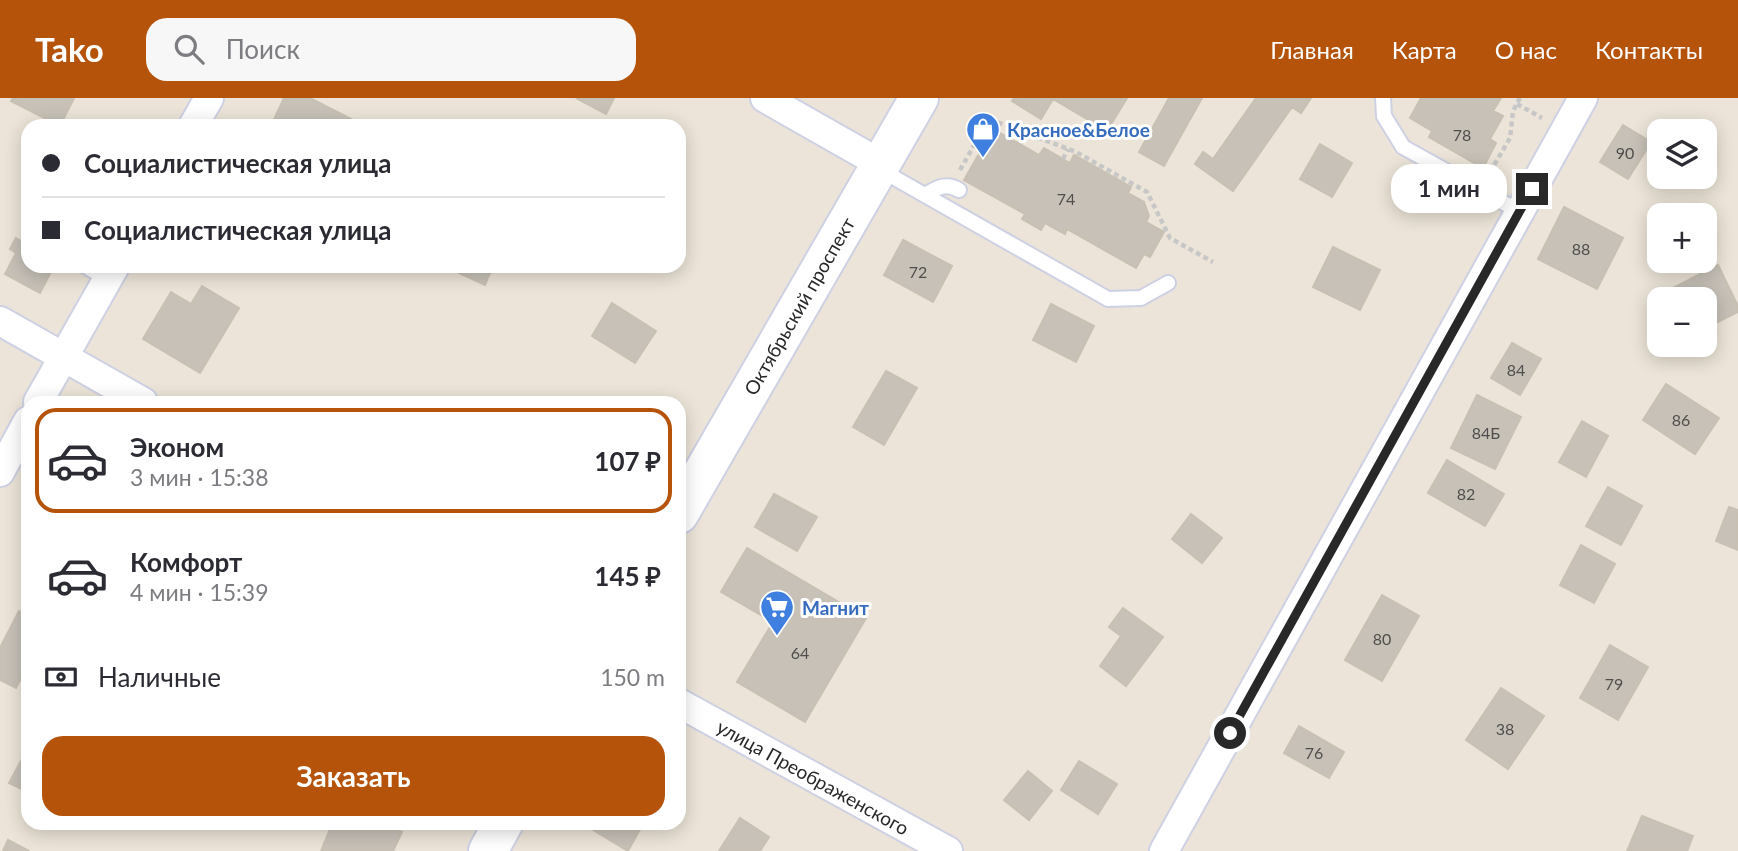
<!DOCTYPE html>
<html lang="ru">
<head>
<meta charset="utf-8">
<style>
	:root { --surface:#fff; --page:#f7f7f7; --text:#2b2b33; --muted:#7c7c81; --line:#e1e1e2; --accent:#b45309 }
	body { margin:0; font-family:Lato,sans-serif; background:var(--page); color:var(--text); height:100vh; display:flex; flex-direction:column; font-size:26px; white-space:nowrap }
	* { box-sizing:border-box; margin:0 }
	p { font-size:23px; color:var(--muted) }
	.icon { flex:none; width:38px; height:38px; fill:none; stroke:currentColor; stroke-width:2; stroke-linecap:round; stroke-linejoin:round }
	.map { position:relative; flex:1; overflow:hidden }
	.side { position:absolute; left:21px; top:298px; width:665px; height:434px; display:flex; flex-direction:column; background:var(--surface); border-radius:21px; box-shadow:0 4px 18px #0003 }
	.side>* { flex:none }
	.guide { position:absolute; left:21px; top:21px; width:665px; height:154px; border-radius:21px; box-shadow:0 4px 18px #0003; display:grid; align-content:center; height:154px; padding:0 21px; background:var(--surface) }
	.controls { position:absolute; left:1647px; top:21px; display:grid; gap:14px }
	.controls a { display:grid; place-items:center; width:70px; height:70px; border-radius:14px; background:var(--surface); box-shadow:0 4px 18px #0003; font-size:35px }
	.end { position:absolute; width:32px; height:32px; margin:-16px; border:9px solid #282828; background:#fff; box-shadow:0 0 0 4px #fff }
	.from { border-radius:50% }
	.bubble { position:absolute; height:49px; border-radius:21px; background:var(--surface); box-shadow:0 4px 18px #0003; font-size:23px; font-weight:700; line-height:49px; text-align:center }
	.guide b { display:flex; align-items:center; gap:24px; height:66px; font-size:26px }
	.guide b+b { border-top:2px solid var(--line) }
	.guide i { width:18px; height:18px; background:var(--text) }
	ul { padding:12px 0 0; list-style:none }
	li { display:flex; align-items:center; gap:21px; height:105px; margin:0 14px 10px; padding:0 7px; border:4px solid transparent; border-radius:21px }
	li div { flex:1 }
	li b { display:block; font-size:26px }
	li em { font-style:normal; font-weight:700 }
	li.selected { border-color:var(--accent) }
	li>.icon { width:63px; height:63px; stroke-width:1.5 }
	.pay { display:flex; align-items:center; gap:18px; height:77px; padding:0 21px; font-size:26px }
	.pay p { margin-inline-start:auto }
	.primary-button { display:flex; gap:14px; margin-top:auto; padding:14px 21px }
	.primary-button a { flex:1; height:80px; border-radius:21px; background:var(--accent); color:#fff; font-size:28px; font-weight:700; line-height:80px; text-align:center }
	header { display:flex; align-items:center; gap:42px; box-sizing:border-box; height:98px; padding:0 35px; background:var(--accent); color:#fff }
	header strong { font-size:33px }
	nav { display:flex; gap:38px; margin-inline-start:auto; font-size:24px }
	.search { width:490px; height:63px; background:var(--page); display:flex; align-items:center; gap:18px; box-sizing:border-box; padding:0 24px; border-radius:21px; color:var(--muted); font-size:26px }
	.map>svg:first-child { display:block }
</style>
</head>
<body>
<header>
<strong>Tako</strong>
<div class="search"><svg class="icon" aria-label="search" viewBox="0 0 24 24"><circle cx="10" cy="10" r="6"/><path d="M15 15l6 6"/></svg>Поиск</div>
<nav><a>Главная</a><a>Карта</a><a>О нас</a><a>Контакты</a></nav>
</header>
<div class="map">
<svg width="1738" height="753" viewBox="0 0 1738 753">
	<rect width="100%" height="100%" fill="#ece4d8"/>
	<!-- building -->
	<path fill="#c7c1b8" stroke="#c8c0b2" stroke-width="2" d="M13,0H74L60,28L11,3Z
		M284,0H310L357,24L356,28H271Z
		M576,0H614L606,16Z
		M1014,0H1127L1107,33L1053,1L1041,21L1012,3Z
		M1169,0H1202L1164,68L1139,54Z
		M1256,0H1311L1301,15L1292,9L1233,93L1195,66L1203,54L1213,61Z
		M1421,0H1501L1493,13L1503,18L1490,41L1496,45L1483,70L1429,39L1432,33L1410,20Z
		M1623,27L1651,44L1628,81L1600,64Z
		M993,31L1039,57L1044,50L1070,65L1074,57L1131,89L1128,95L1144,104L1149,118L1146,124L1164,134L1150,159L1144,156L1136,170L1067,131L1065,136L1045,125L1041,132L1022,121L1025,116L964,82Z
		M1320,46L1352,65L1332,99L1300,81Z
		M1564,109L1623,140L1597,191L1538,161Z
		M16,140L28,147V168H54L40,195L5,176L16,155L10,151Z
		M903,142L952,168L933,204L884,177Z
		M1333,149L1380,172L1360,212L1313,189Z
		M1718,167L1738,208V214L1704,231V201H1669L1665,194Z
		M444,168H493L485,187Z
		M202,188L239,210L200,275L143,241L171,194L191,206Z
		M612,205L656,233L635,265L592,238Z
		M1051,206L1094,228L1076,264L1033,242Z
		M1512,245L1541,261L1520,297L1491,280Z
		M886,273L917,290L884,347L853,329Z
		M1666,286L1719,320L1695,356L1643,322Z
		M1477,297L1521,319L1495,371L1451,350Z
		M1582,323L1608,338L1586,379L1559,364Z
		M1447,362L1504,396L1485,428L1428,395Z
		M1608,389L1642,408L1621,447L1586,428Z
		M774,396L817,419L797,453L755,429Z
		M1729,409L1738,412V452L1716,443Z
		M1191,416L1222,440L1202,465L1172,441Z
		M1581,447L1615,466L1594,505L1560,487Z
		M747,450L866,520L805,624L737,584L773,524L721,494Z
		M1382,497L1419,518L1382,583L1345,562Z
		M1123,510L1163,539L1126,588L1100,568L1121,538L1109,529Z
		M19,513L28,518V567L16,590L0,582V550Z
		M1610,547L1648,569L1618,622L1580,600Z
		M1501,590L1544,618L1508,671L1466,642Z
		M1299,628L1344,654L1329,680L1284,655Z
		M22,661L28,664V694L9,685Z
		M1079,663L1117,686L1098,716L1061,692Z
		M1028,673L1052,693L1029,722L1004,702Z
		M1642,718L1693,738L1687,753H1627Z
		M740,720L769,739L760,753H719Z
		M333,724H382L402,734L393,753H321Z
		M580,724H644L628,753Z
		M8,742L29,753H3Z"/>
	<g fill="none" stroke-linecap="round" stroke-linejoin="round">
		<!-- lane casing -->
		<g stroke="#ced1e3" stroke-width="18">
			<path id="lane" d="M1383,0L1384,18L1403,49L1520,114
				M882,67L893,79L1108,201L1141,200L1168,185
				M925,97C937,90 946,84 959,92
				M85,168L108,181"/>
		</g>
		<!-- street casing -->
		<g stroke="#ced1e3" stroke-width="32">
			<path id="street" d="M765,0L881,66
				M193,28L209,0
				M0,223L143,304
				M38,304L115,168
				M0,374L28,323
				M679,605L948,753
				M1164,753L1583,0"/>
		</g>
		<!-- secondary casing -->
		<g stroke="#ced1e3" stroke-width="42">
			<path id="secondary" d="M679,416L919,0
				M488,753L504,724"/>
		</g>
		<!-- path -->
		<path stroke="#c7c7c7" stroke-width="4.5" stroke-dasharray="5 3.5" stroke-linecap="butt" d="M1517,6L1542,20
			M1063,61L1068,51
			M960,72L989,21L1076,54L1147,94L1170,140L1213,164
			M1490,74L1510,40L1513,13L1520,0"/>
		<!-- lane -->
		<use href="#lane" stroke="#fff" stroke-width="14"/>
		<!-- street -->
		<use href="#street" stroke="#fff" stroke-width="28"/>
		<!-- secondary -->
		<use href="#secondary" stroke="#fff" stroke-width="38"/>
	</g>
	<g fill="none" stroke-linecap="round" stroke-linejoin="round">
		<!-- route -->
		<path stroke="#282828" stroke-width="9" d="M1230,635L1532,91"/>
	</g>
	<!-- icons -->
	<defs>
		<g id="shop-pin" transform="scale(1.75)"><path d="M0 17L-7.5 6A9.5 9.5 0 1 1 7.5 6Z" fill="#3f7fe0" stroke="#fff"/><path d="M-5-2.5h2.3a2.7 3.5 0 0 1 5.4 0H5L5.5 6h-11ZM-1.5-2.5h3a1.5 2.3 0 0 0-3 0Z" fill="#fff"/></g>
		<g id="supermarket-pin" transform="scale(1.75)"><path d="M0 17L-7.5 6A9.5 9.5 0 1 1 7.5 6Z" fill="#3f7fe0" stroke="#fff"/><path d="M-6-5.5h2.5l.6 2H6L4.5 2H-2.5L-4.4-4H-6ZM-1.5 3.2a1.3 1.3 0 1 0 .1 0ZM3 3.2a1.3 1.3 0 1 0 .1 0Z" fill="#fff"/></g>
	</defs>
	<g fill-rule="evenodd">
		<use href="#shop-pin" x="983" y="31"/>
		<use href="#supermarket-pin" x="777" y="509"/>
	</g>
	<g text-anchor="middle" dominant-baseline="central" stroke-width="6" stroke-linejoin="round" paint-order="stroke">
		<!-- number labels -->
		<g font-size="16" fill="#504e4c">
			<text x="1462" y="36">78</text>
			<text x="1625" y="54">90</text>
			<text x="1066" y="100">74</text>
			<text x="1581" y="150">88</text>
			<text x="918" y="173">72</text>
			<text x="1516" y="271">84</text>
			<text x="1681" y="321">86</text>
			<text x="1486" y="334">84Б</text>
			<text x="1466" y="395">82</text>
			<text x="1382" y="540">80</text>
			<text x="800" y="554">64</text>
			<text x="1614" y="585">79</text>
			<text x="1505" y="630">38</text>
			<text x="1314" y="654">76</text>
		</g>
		<!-- shop labels -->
		<g font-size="19" font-weight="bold" fill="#366cbe" stroke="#fff" text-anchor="start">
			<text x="1007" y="31">Красное&amp;Белое</text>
			<text x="802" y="509">Магнит</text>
		</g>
		<!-- street labels -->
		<g font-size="19" fill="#282828" stroke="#fff">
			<text transform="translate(799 208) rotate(-60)">Октябрьский проспект</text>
			<text transform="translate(813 679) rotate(29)">улица Преображенского</text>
		</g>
	</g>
</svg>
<div class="controls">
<a><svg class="icon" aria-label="layers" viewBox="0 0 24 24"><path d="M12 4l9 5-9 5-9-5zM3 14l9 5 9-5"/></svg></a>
<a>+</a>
<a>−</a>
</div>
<i class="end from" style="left:1230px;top:635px"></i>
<i class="end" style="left:1532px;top:91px"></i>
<div class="bubble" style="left:1391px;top:66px;width:116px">1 мин</div>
<div class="guide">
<b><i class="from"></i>Социалистическая улица</b>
<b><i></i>Социалистическая улица</b>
</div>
<section class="side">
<ul>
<li class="selected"><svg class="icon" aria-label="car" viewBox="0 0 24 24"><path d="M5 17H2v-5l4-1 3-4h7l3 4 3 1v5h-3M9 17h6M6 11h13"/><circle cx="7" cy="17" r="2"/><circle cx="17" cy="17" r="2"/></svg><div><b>Эконом</b><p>3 мин · 15:38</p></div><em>107 ₽</em></li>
<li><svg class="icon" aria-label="car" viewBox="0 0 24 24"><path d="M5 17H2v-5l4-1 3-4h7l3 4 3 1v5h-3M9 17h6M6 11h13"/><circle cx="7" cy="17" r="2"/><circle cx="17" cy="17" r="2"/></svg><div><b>Комфорт</b><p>4 мин · 15:39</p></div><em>145 ₽</em></li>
</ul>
<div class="pay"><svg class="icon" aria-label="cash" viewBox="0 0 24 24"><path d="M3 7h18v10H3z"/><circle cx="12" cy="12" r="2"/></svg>Наличные<p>150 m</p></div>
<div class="primary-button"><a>Заказать</a></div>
</section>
</div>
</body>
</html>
